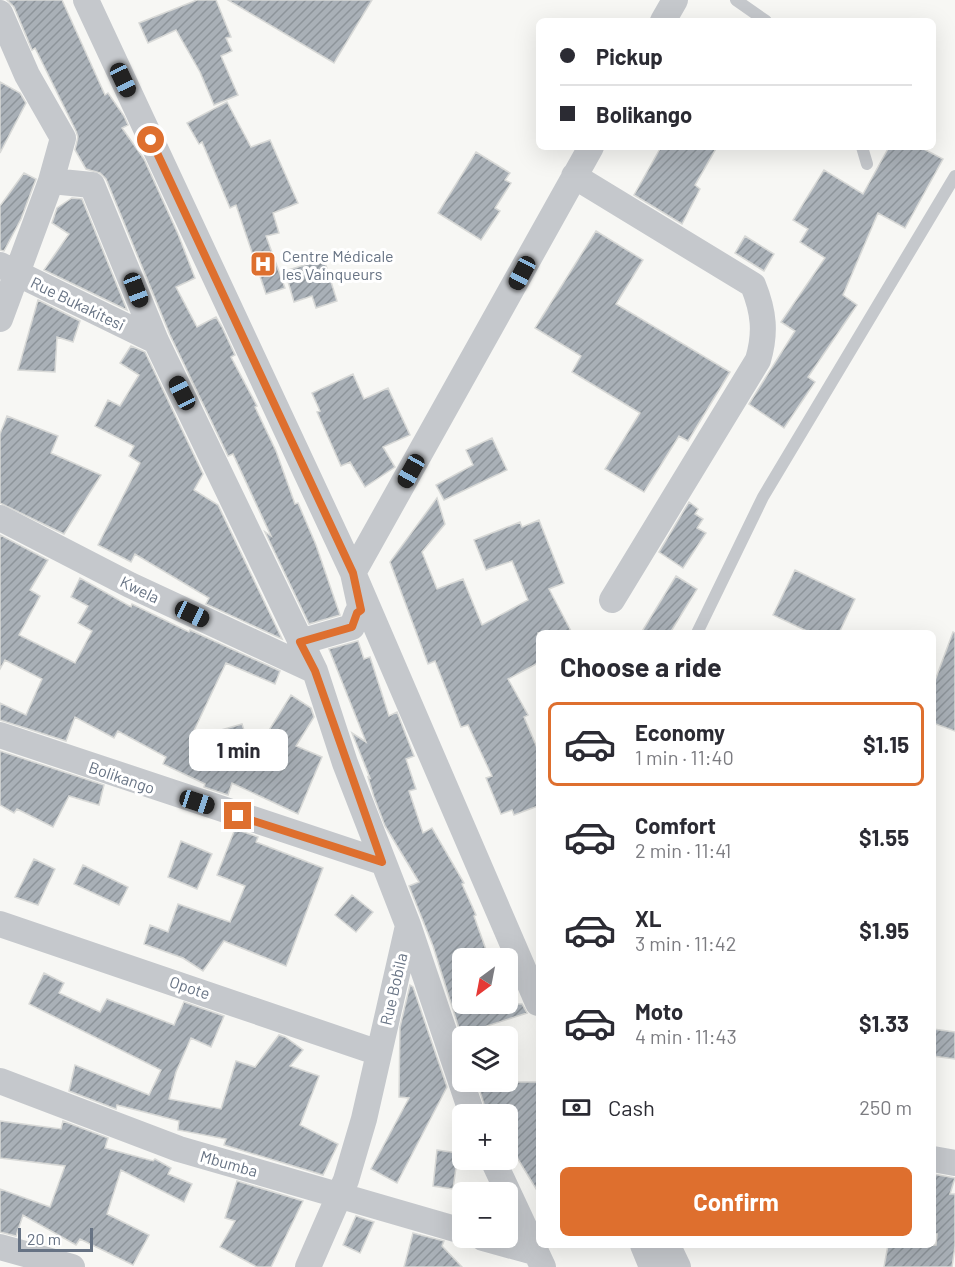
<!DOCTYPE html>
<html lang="en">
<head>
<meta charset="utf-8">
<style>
	:root { --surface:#fff; --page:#f7f7f7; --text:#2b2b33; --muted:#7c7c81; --line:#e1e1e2; --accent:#de6f2e }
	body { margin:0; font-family:Barlow,sans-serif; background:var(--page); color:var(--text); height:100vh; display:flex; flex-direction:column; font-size:22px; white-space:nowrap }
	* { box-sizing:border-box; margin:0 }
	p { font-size:20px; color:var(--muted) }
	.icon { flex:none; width:33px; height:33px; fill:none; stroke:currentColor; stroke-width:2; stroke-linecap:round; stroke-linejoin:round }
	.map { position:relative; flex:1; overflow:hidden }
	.details { position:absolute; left:536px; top:630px; width:400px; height:618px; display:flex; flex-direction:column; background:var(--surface); border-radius:9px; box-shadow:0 6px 24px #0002 }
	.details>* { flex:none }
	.top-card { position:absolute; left:536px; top:18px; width:400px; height:132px; border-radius:9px; box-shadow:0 6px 24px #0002; display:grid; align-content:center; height:132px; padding:0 24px; background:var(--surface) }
	.needle { width:39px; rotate:212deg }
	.fabs { position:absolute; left:452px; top:948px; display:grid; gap:12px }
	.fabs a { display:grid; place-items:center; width:66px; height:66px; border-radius:9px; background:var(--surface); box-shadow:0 6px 24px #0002; font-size:30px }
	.scale { position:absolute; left:18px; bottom:15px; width:75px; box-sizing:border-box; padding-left:6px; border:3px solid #677384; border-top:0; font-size:16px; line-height:21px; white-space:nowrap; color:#677384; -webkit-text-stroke:4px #fff; paint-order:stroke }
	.end { position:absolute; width:27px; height:27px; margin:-14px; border:8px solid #de6f2e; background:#fff; box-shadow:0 0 0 3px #fff }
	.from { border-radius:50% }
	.bubble { position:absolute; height:42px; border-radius:9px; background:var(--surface); box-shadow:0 6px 24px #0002; font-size:20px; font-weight:700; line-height:42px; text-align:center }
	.car { position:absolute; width:18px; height:36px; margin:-18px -9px; border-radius:8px; box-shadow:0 0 4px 2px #0007; background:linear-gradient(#222 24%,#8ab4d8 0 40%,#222 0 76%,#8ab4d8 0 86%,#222 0) }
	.top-card b { display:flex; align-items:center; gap:21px; height:57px; font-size:22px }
	.top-card b+b { border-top:2px solid var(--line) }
	.top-card i { width:15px; height:15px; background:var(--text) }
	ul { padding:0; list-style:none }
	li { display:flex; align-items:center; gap:18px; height:84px; margin:0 12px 9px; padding:0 12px; border:3px solid transparent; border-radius:9px }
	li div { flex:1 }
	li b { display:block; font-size:22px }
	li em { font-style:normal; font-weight:700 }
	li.current { border-color:var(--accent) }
	li>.icon { width:54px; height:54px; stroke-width:1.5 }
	h2 { padding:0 24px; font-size:27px; line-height:72px }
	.pay { display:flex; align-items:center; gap:15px; height:66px; padding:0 24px; font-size:22px }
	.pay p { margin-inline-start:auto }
	.cta { display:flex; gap:12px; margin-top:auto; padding:12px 24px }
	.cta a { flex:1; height:69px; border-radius:9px; background:var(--accent); color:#fff; font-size:24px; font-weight:700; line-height:69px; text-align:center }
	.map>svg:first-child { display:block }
</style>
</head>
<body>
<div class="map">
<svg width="955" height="1267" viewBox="0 0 955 1267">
	<defs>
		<pattern id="building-hatch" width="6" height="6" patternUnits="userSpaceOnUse" patternTransform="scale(1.5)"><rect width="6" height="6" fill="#a9b0b7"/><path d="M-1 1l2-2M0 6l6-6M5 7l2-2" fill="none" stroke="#8d949a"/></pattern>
	</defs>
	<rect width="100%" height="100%" fill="#f7f7f4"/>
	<!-- building -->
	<path fill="url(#building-hatch)" stroke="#d8d9d7" stroke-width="1.5" d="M7,0H62L105,95L108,93L124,116L128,125L122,128L144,159L178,234L195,278L176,287L197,327L216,317L222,327L235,355L231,357L257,406L255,407L276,451L295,504L298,503L316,545L340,615L309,624L265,532L271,536L233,454L228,456L170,335L106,179L100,173L86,169L75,150L78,137L76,131L35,48L32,50L14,7Z
		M197,0H216L231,37L226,38L232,51L221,56L238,95L214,105L200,72L176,30L148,43L139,23Z
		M228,0H372L334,63Z
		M0,82L20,93L26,103L0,153Z
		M227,102L251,147L270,140L298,203L273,213L279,233L266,236L285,288L266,294L236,205L230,208L202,142L199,144L187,123Z
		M661,147H717L695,185L700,189L682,224L634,195Z
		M889,147H920L943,159L905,228L878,213L843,295L857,305L808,377L815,382L784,428L749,404L795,331L781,322L825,258L800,242L808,229L793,220L824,170L863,194Z
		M476,152L510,173L505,180L511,183L495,208L500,211L481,240L438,213Z
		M24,173L36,179L21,219L4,251L0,250V206Z
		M72,198L82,199L127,310L44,270L69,234L52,223L57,208Z
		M596,231L643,260L616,304L730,372L688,441L679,436L644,492L605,469L640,413L572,372L581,356L535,328Z
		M745,236L774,254L764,271L735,253Z
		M324,259L337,301L316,308L312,296L294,302L285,271Z
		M38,300L80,321L73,342L57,337L55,372L18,370Z
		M131,346L145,352L203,474L194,490L218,505L282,639L206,604L209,598L135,554L131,562L98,545L140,463L129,456L134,446L95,426L108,400L120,406L139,375L120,363Z
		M353,374L364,399L388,388L410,435L383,447L395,467L365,487L350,462L341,466L317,412L320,411L312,393Z
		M7,416L58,436L51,453L101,475L64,534L0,503V434Z
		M492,438L507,470L444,500L436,485L473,465L466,450Z
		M437,498L445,524L422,552L437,589L463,579L482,625L528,600L512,561L486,570L474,540L520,522L522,527L539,520L564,583L549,589L572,633H538V663L508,679L528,715L524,717L538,750V806L514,815L512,810L501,814L486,778L492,776L468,725L461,727L435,661L428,664L390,562Z
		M689,502L698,509L695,514L703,519L697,528L706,533L683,568L659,552Z
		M0,535L48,560L30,590L40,596L19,635L75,663L92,631L78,623L88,606L71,597L80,578L131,607L132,604L189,632L190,630L280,671L275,684L226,663L190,739L242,724L254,762L266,735L291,695L311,708L314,717L296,746L322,757L298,814L232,783L228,795L204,787L205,784L163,764L166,757L118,731L114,738L75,717L66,741L0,720V703L26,715L42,679L5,660L0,669Z
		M795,570L855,599L839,633H811L773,615Z
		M676,576L697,589L670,633H641Z
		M953,632L955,633V731L933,723V686Z
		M358,641L364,659L370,657L389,716L397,712L414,756L406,759L416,789L409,791L423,833L432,828L464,883L462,884L476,915L474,916L489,958H462V1004H522L527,1013L462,1034V1038L433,946L409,886L419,882L385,826L374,797L368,777L370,778L352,733L366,742L329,649Z
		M0,751L104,785L99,805L69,796L53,827L17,809L14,813L0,805Z
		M235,829L258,837L256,842L323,868L286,966L224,941L203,971L183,958L144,944L150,925L168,932L178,904L230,922L245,886L217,875Z
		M181,841L212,854L197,889L168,877Z
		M34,859L55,869L38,905L15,897Z
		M83,865L128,887L119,905L74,884Z
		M352,895L373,912L356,932L335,915Z
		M44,973L64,983L59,993L100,1012L107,999L174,1025L184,1002L224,1016L211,1047L191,1038L176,1072L169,1099L221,1109L236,1061L255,1067L279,1035L285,1037L303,1050L290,1066L319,1076L300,1125L338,1144L323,1175L224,1145L226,1139L178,1130L179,1121L117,1105L116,1109L69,1091L75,1065L149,1095L161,1070L29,1004Z
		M410,985L413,987L447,1087L397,1183L371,1169L409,1098L399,1097L400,1027Z
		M933,1029L955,1032V1059L933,1056Z
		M477,1082H538V1192L507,1141V1114H487Z
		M0,1121L61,1129L63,1121L108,1138L105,1148L153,1161L155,1159L171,1168L168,1174L192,1184L184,1202L121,1170L107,1214L149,1235L133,1265L80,1239L76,1245L23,1215L16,1236L0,1232V1189L50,1207L65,1166L0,1158Z
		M437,1150L458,1153L453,1189L433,1186Z
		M933,1174L955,1178L950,1194H955V1246L952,1267H884L888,1245H936L937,1234H933Z
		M237,1181L303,1201L271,1267H257L220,1247L235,1221L225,1218Z
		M356,1216L374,1222L360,1253L343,1245Z
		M413,1233L444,1241L442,1246L462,1267H404Z"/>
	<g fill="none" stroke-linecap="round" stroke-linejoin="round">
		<!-- service -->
		<path stroke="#c5c8cc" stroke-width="12" d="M736,0L766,21
			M862,147L867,164
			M697,633L763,497L955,176"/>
		<!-- minor -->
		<path stroke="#c5c8cc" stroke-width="26" d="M86,0L353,573L538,1003
			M0,13L27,75L63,138L51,181L0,319
			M663,21L675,0
			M574,176L753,285C764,312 766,333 758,360L612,600
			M51,181L92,185L156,341L315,671L345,763L408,925L472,1114
			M0,265L156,341
			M0,518L130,585L315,671
			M300,642L352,627L357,613L361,610L353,573L591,147
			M0,735L382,862
			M0,924L379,1053
			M0,1081L179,1149L462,1231
			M933,1159L955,1163
			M493,1160L543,1267
			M483,1238L534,1252
			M643,1245L652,1267
			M668,1246L678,1267
			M0,1247L72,1267
			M308,1267L346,1180L364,1119L408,926"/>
	</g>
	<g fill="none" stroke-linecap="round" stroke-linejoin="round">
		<!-- route -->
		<path stroke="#de6f2e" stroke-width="8" d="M151,140L353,573L361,610L357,613L352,627L300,642L315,671L382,862L238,816"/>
	</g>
	<!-- icons -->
	<defs>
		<g id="hospital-square" transform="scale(1.35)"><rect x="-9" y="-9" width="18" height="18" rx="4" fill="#de6f2e" stroke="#fff"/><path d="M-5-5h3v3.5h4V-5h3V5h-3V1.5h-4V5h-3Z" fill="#fff"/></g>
	</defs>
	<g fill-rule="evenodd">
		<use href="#hospital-square" x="263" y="264"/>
	</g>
	<g text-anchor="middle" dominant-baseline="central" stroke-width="6" stroke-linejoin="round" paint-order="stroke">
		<!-- poi labels -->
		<g font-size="16" fill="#677384" stroke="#fff" text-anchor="start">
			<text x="282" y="255">Centre Médicale<tspan x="282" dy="18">les Vainqueurs</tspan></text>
		</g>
		<!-- street labels -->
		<g font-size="16" fill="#677384" stroke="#fff">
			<text transform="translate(78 303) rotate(26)">Rue Bukakitesi</text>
			<text transform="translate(140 589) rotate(26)">Kwela</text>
			<text transform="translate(122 777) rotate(19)">Bolikango</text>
			<text transform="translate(190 987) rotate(19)">Opote</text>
			<text transform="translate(393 989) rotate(-77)">Rue Bobila</text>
			<text transform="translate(229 1163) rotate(16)">Mbumba</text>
		</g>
	</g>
</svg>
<div class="fabs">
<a><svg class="needle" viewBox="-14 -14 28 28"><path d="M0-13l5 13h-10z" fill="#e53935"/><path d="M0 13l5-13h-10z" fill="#7c7c81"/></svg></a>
<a><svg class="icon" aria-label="layers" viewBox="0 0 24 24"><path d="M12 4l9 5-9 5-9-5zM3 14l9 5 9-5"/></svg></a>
<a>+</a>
<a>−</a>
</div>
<div class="scale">20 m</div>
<i class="end from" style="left:151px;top:140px"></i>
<i class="end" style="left:238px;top:816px"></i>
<div class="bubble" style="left:189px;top:729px;width:99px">1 min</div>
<i class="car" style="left:123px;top:80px;rotate:155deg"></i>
<i class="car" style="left:522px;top:273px;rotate:208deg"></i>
<i class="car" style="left:136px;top:290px;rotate:159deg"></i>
<i class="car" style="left:182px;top:393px;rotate:333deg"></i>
<i class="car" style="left:411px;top:471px;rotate:209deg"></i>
<i class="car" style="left:192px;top:614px;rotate:115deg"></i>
<i class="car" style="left:197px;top:802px;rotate:108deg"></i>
<div class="top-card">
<b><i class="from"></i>Pickup</b>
<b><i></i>Bolikango</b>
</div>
<section class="details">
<h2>Choose a ride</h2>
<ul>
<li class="current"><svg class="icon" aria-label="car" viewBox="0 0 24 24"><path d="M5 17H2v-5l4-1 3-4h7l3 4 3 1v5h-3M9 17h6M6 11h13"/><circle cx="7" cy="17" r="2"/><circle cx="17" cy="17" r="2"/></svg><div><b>Economy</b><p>1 min · 11:40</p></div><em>$1.15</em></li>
<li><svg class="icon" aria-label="car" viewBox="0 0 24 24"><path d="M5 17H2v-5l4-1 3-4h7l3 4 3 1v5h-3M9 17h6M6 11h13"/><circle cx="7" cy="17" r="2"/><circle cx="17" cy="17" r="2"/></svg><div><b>Comfort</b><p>2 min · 11:41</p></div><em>$1.55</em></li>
<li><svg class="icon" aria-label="car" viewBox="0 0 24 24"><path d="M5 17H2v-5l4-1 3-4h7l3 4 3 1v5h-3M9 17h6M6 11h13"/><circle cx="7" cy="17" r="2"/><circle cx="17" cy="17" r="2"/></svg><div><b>XL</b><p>3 min · 11:42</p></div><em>$1.95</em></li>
<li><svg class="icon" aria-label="car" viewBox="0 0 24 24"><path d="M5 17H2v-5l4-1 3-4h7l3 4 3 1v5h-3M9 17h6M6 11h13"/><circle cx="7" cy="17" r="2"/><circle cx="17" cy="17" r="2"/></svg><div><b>Moto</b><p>4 min · 11:43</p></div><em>$1.33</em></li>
</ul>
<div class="pay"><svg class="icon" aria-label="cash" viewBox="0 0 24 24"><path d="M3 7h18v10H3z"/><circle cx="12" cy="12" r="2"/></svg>Cash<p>250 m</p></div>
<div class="cta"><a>Confirm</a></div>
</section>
</div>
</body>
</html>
